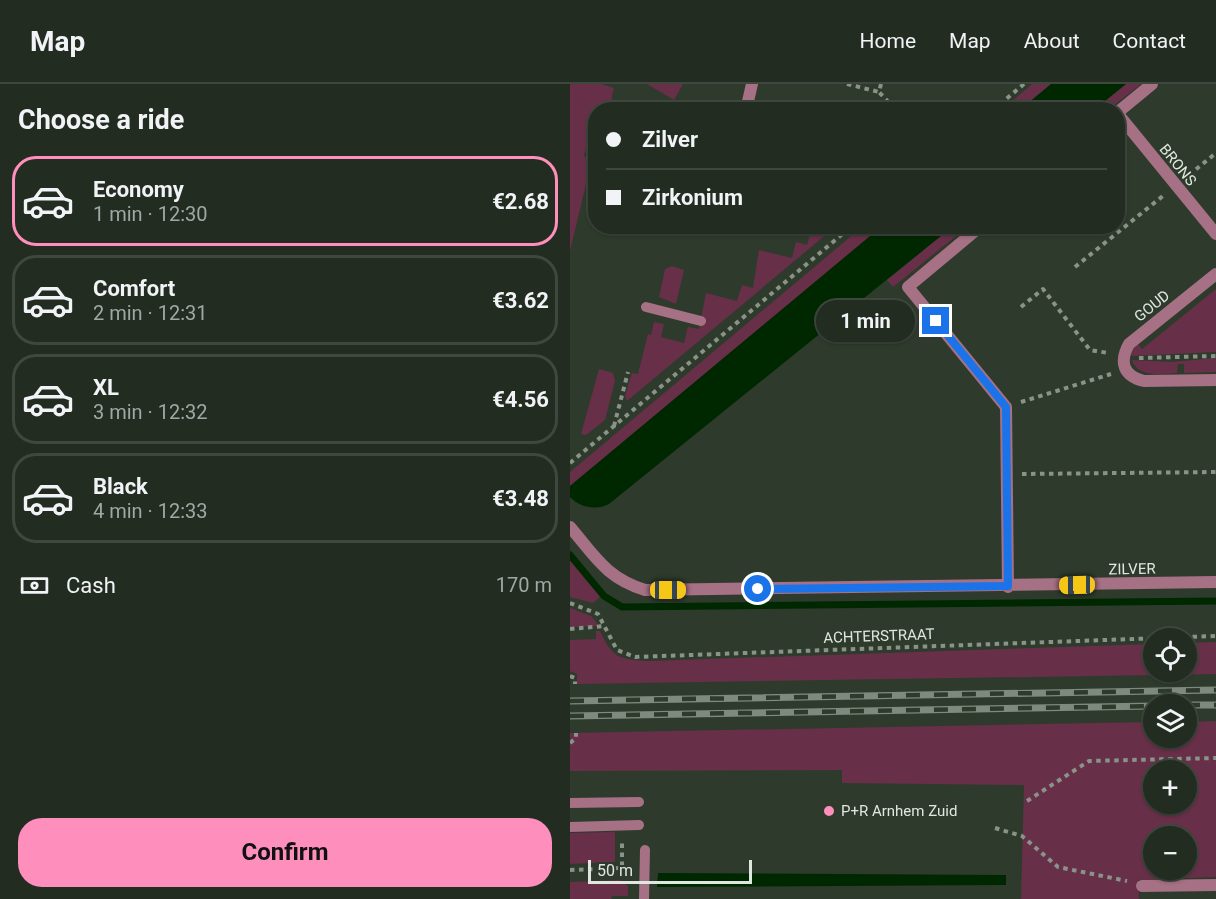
<!DOCTYPE html>
<html lang="en">
<head>
<meta charset="utf-8">
<style>
	:root { --surface:#222c21; --page:#2a342a; --text:#f1f3f6; --muted:#a2a7a5; --line:#3f483f; --accent:#fe8ebc }
	body { margin:0; font-family:Roboto,sans-serif; background:var(--page); color:var(--text); height:100vh; display:flex; flex-direction:column; font-size:22px; white-space:nowrap }
	* { box-sizing:border-box; margin:0 }
	p { font-size:20px; color:var(--muted) }
	.icon { flex:none; width:33px; height:33px; fill:none; stroke:currentColor; stroke-width:2; stroke-linecap:round; stroke-linejoin:round }
	.map { position:relative; flex:1; overflow:hidden }
	.side { display:flex; flex-direction:column; background:var(--surface); width:570px }
	.side>* { flex:none }
	.banner { position:absolute; left:18px; top:18px; width:537px; height:132px; border-radius:24px; box-shadow:0 2px 4px #0004,0 0 0 2px var(--line); display:grid; align-content:center; height:132px; padding:0 18px; background:var(--surface) }
	.tools { position:absolute; left:573px; top:544px; display:grid; gap:12px }
	.tools a { display:grid; place-items:center; width:54px; height:54px; border-radius:50%; background:var(--surface); box-shadow:0 2px 4px #0004,0 0 0 2px var(--line); font-size:30px }
	.scale { position:absolute; left:18px; bottom:15px; width:164px; box-sizing:border-box; padding-left:6px; border:3px solid #dfe7de; border-top:0; font-size:16px; line-height:21px; white-space:nowrap; color:#dfe7de; -webkit-text-stroke:4px #2e3b2c; paint-order:stroke }
	.end { position:absolute; width:27px; height:27px; margin:-14px; border:8px solid #1a73e8; background:#fff; box-shadow:0 0 0 3px #fff }
	.from { border-radius:50% }
	.bubble { position:absolute; height:42px; border-radius:21px; background:var(--surface); box-shadow:0 2px 4px #0004,0 0 0 2px var(--line); font-size:20px; font-weight:700; line-height:42px; text-align:center }
	.car { position:absolute; width:18px; height:36px; margin:-18px -9px; border-radius:8px; box-shadow:0 0 4px 2px #0007; background:linear-gradient(#f5c518 24%,#345 0 40%,#f5c518 0 76%,#345 0 86%,#f5c518 0) }
	.banner b { display:flex; align-items:center; gap:21px; height:57px; font-size:22px }
	.banner b+b { border-top:2px solid var(--line) }
	.banner i { width:15px; height:15px; background:var(--text) }
	ul { padding:0; list-style:none }
	li { display:flex; align-items:center; gap:18px; height:90px; margin:0 12px 9px; padding:0 6px; border:3px solid var(--line); border-radius:24px }
	li div { flex:1 }
	li b { display:block; font-size:22px }
	li em { font-style:normal; font-weight:700 }
	li.current { border-color:var(--accent) }
	li>.icon { width:54px; height:54px; stroke-width:1.5 }
	h2 { padding:0 18px; font-size:27px; line-height:72px }
	.pay { display:flex; align-items:center; gap:15px; height:66px; padding:0 18px; font-size:22px }
	.pay p { margin-inline-start:auto }
	.primary-button { display:flex; gap:12px; margin-top:auto; padding:12px 18px }
	.primary-button a { flex:1; height:69px; border-radius:24px; background:var(--accent); color:#111; font-size:24px; font-weight:700; line-height:69px; text-align:center }
	header { display:flex; align-items:center; gap:36px; box-sizing:border-box; height:84px; padding:0 30px; background:var(--surface); border-bottom:2px solid var(--line) }
	header strong { font-size:28px }
	nav { display:flex; gap:33px; margin-inline-start:auto; font-size:21px }
	main { display:flex; flex:1; min-height:0 }
	.map>svg:first-child { display:block }
</style>
</head>
<body>
<header>
<strong>Map</strong>
<nav><a>Home</a><a>Map</a><a>About</a><a>Contact</a></nav>
</header>
<main>
<section class="side">
<h2>Choose a ride</h2>
<ul>
<li class="current"><svg class="icon" aria-label="car" viewBox="0 0 24 24"><path d="M5 17H2v-5l4-1 3-4h7l3 4 3 1v5h-3M9 17h6M6 11h13"/><circle cx="7" cy="17" r="2"/><circle cx="17" cy="17" r="2"/></svg><div><b>Economy</b><p>1 min · 12:30</p></div><em>€2.68</em></li>
<li><svg class="icon" aria-label="car" viewBox="0 0 24 24"><path d="M5 17H2v-5l4-1 3-4h7l3 4 3 1v5h-3M9 17h6M6 11h13"/><circle cx="7" cy="17" r="2"/><circle cx="17" cy="17" r="2"/></svg><div><b>Comfort</b><p>2 min · 12:31</p></div><em>€3.62</em></li>
<li><svg class="icon" aria-label="car" viewBox="0 0 24 24"><path d="M5 17H2v-5l4-1 3-4h7l3 4 3 1v5h-3M9 17h6M6 11h13"/><circle cx="7" cy="17" r="2"/><circle cx="17" cy="17" r="2"/></svg><div><b>XL</b><p>3 min · 12:32</p></div><em>€4.56</em></li>
<li><svg class="icon" aria-label="car" viewBox="0 0 24 24"><path d="M5 17H2v-5l4-1 3-4h7l3 4 3 1v5h-3M9 17h6M6 11h13"/><circle cx="7" cy="17" r="2"/><circle cx="17" cy="17" r="2"/></svg><div><b>Black</b><p>4 min · 12:33</p></div><em>€3.48</em></li>
</ul>
<div class="pay"><svg class="icon" aria-label="cash" viewBox="0 0 24 24"><path d="M3 7h18v10H3z"/><circle cx="12" cy="12" r="2"/></svg>Cash<p>170 m</p></div>
<div class="primary-button"><a>Confirm</a></div>
</section>
<div class="map">
<svg width="646" height="815" viewBox="0 0 646 815">
	<rect width="100%" height="100%" fill="#2e3b2c"/>
	<!-- green -->
	<path fill="#682f48" fill-rule="evenodd" d="M0,0H31L44,4L41,15L79,25L26,26L14,72L22,75L0,167Z
		M77,0H113L104,16Z
		M462,0H481L451,25L432,26Z
		M556,0H571L539,25L525,26Z
		M242,143H265L57,317L55,312L62,289L68,290L78,250L81,251L84,238L94,240L91,253L114,259L118,243L129,245L136,209L167,217L172,201L183,204L189,166L222,174L226,158L237,161Z
		M292,143H312L0,402V388Z
		M382,143H397L323,203L317,196Z
		M102,182L114,186L106,220L89,213L95,185Z
		M646,205V268L561,272L563,265L568,260L572,265Z
		M646,274V288L614,289V280H608L607,289C592,290 568,294 562,276L601,278Z
		M29,285L43,289L45,297L35,336L16,351L11,350Z
		M0,476L31,512L23,519L0,513Z
		M0,524L21,532L29,542L0,543Z
		M26,547H30C43,575 49,575 79,577L583,560L584,588H616L617,559L646,558V590L7,600V590L0,587V556L26,555Z
		M646,637V793L568,796L569,815H451L454,701L272,699V686L0,687V649L583,638L584,654H616L617,638ZM584,687H616V720H584ZM584,753H616V786H584Z
		M45,748V778L0,780V749Z
		M50,796L58,802V812H42L41,815H0V798Z"/>
	<!-- water -->
	<path fill="#002800" d="M481,0H556L525,25H451Z
		M312,142L382,143L39,420C26,427 9,423 0,413V402Z
		M88,789L436,791V801L87,803Z"/>
	<g fill="none" stroke-linecap="round" stroke-linejoin="round">
		<!-- stream -->
		<path stroke="#002800" stroke-width="7" d="M0,471L34,512L52,523L646,517"/>
		<!-- path -->
		<path stroke="#899387" stroke-width="4" stroke-dasharray="4.5 4.5" stroke-linecap="butt" d="M277,0L309,8
			M311,0L309,8L323,23L322,26
			M423,26L454,0
			M619,91L646,69
			M505,183L594,111
			M451,223L473,205L520,266L538,269
			M569,274L646,272
			M451,318L541,290
			M44,342L58,288
			M0,379L282,142
			M452,390L646,388
			M0,519L28,530L47,566L65,573L646,552
			M0,545L35,542
			M0,592L5,594V600
			M0,659L6,654V649
			M457,717L519,677L646,674
			M425,744L452,752L488,783L557,797
			M0,786L52,784V756"/>
		<!-- lane -->
		<path stroke="#a67085" stroke-width="10" d="M76,223L131,237
			M0,719L69,718
			M0,743L69,741
			M74,815L75,766"/>
		<!-- street -->
		<path stroke="#a67085" stroke-width="12" d="M176,26L182,0
			M548,28L582,0
			M548,30L646,150
			M411,142L338,203L436,323L438,503
			M646,190L559,260C549,278 553,292 574,297L646,296
			M0,443C25,472 36,494 75,506L646,498
			M572,802L646,801"/>
		<!-- rail casing -->
		<g stroke="#7f8a7e" stroke-width="7">
			<path id="rail" d="M0,617L646,606
				M616,621H646
				M0,632L584,622"/>
		</g>
		<!-- rail -->
		<use href="#rail" stroke="#2e3b2c" stroke-width="4.5" stroke-dasharray="14" stroke-linecap="butt"/>
	</g>
	<g fill="none" stroke-linecap="round" stroke-linejoin="round">
		<!-- route -->
		<path stroke="#1a73e8" stroke-width="8" d="M188,505L438,502L436,323L366,237"/>
	</g>
	<!-- markers -->
	<circle fill="#fe8ebc" stroke="#2e3b2c" stroke-width="2" cx="259" cy="727" r="6"/>
	<g text-anchor="middle" dominant-baseline="central" stroke-width="4.5" stroke-linejoin="round" paint-order="stroke">
		<!-- street labels -->
		<g font-size="15" fill="#dfe7de" stroke="#2e3b2c">
			<text transform="translate(608 81) rotate(51)">BRONS</text>
			<text transform="translate(582 222) rotate(-39)">GOUD</text>
			<text transform="translate(562 485) rotate(-1)">ZILVER</text>
			<text transform="translate(309 552) rotate(-2)">ACHTERSTRAAT</text>
		</g>
		<!-- poi labels -->
		<g font-size="15" fill="#dfe7de" stroke="#2e3b2c" text-anchor="start">
			<text x="271" y="727">P+R Arnhem Zuid</text>
		</g>
	</g>
</svg>
<div class="tools">
<a><svg class="icon" aria-label="locate" viewBox="0 0 24 24"><circle cx="12" cy="12" r="6"/><path d="M12 2v4M12 18v4M2 12h4M18 12h4"/></svg></a>
<a><svg class="icon" aria-label="layers" viewBox="0 0 24 24"><path d="M12 4l9 5-9 5-9-5zM3 14l9 5 9-5"/></svg></a>
<a>+</a>
<a>−</a>
</div>
<div class="scale">50 m</div>
<i class="end from" style="left:188px;top:505px"></i>
<i class="end" style="left:366px;top:237px"></i>
<div class="bubble" style="left:246px;top:216px;width:99px">1 min</div>
<i class="car" style="left:507px;top:501px;rotate:269deg"></i>
<i class="car" style="left:98px;top:506px;rotate:90deg"></i>
<div class="banner">
<b><i class="from"></i>Zilver</b>
<b><i></i>Zirkonium</b>
</div>
</div>
</main>
</body>
</html>
